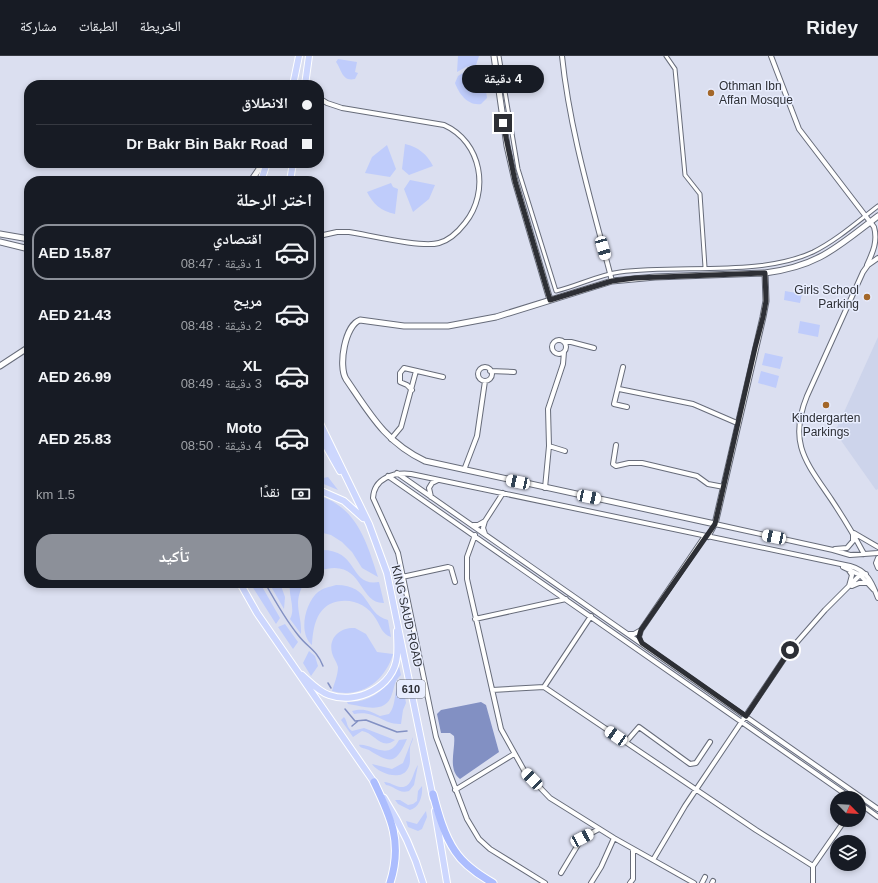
<!DOCTYPE html>
<html lang="ar">
<head>
<meta charset="utf-8">
<style>
	:root { --surface:#171b24; --page:#20242c; --text:#f1f3f6; --muted:#9ea1a6; --line:#363941; --accent:#8c9099 }
	body { margin:0; font-family:Helvetica,"Noto Naskh Arabic",sans-serif; background:var(--page); color:var(--text); direction:rtl; height:100vh; display:flex; flex-direction:column; font-size:15px; white-space:nowrap }
	* { box-sizing:border-box; margin:0 }
	p { font-size:13px; color:var(--muted) }
	.icon { flex:none; width:22px; height:22px; fill:none; stroke:currentColor; stroke-width:2; stroke-linecap:round; stroke-linejoin:round }
	.map { position:relative; flex:1; overflow:hidden; direction:ltr }
	.drawer { position:absolute; left:24px; top:120px; width:300px; height:412px; display:flex; flex-direction:column; background:var(--surface); border-radius:16px; box-shadow:0 2px 6px #0003; direction:rtl }
	.drawer>* { flex:none }
	.top-card { position:absolute; left:24px; top:24px; width:300px; height:88px; border-radius:16px; box-shadow:0 2px 6px #0003; direction:rtl; display:grid; align-content:center; height:88px; padding:0 12px; background:var(--surface) }
	.needle { width:26px; rotate:114deg }
	.fabs { position:absolute; left:830px; top:735px; display:grid; gap:8px }
	.fabs a { display:grid; place-items:center; width:36px; height:36px; border-radius:50%; background:var(--surface); box-shadow:0 2px 6px #0003; font-size:20px }
	.end { position:absolute; width:18px; height:18px; margin:-9px; border:5px solid #2d2f35; background:#fff; box-shadow:0 0 0 2px #fff }
	.from { border-radius:50% }
	.bubble { position:absolute; height:28px; border-radius:14px; background:var(--surface); box-shadow:0 2px 6px #0003; font-size:13px; font-weight:800; line-height:28px; text-align:center; direction:rtl }
	.car { position:absolute; width:12px; height:24px; margin:-12px -6px; border-radius:5px; box-shadow:0 0 3px 1px #0007; background:linear-gradient(#fff 24%,#345 0 40%,#fff 0 76%,#345 0 86%,#fff 0) }
	.top-card b { display:flex; align-items:center; gap:14px; height:38px; font-size:15px }
	.top-card b+b { border-top:1px solid var(--line) }
	.top-card i { width:10px; height:10px; background:var(--text) }
	ul { padding:0; list-style:none }
	li { display:flex; align-items:center; gap:12px; height:56px; margin:0 8px 6px; padding:0 4px; border:2px solid transparent; border-radius:16px }
	li div { flex:1 }
	li b { display:block; font-size:15px }
	li em { font-style:normal; font-weight:800 }
	li.current { border-color:var(--accent) }
	li>.icon { width:36px; height:36px; stroke-width:1.5 }
	h2 { padding:0 12px; font-size:18px; line-height:48px }
	.pay { display:flex; align-items:center; gap:10px; height:44px; padding:0 12px; font-size:15px }
	.pay p { margin-inline-start:auto }
	.action { display:flex; gap:8px; margin-top:auto; padding:8px 12px }
	.action a { flex:1; height:46px; border-radius:16px; background:var(--accent); color:#fff; font-size:16px; font-weight:800; line-height:46px; text-align:center }
	header { display:flex; align-items:center; gap:24px; box-sizing:border-box; height:56px; padding:0 20px; background:var(--surface); border-bottom:1px solid var(--line) }
	header strong { font-size:19px }
	nav { display:flex; gap:22px; margin-inline-start:auto; font-size:14px }
	.map>svg:first-child { display:block }
</style>
</head>
<body>
<header>
<strong>Ridey</strong>
<nav><a>الخريطة</a><a>الطبقات</a><a>مشاركة</a></nav>
</header>
<div class="map">
<svg width="878" height="827" viewBox="0 0 878 827">
	<rect width="100%" height="100%" fill="#dbdff0"/>
	<!-- built -->
	<path fill="#cdd4eb" d="M878,281V433L876,434L835,376Z"/>
	<!-- green -->
	<path fill="#bfccfb" d="M458,0H479L476,9L466,11L457,16Z
		M338,3L357,6L355,16L358,17L355,23C342,26 342,14 336,6Z
		M469,13L477,16L486,35L487,42L481,48C468,50 459,38 455,27L458,20Z
		M405,88C418,91 427,98 433,110L409,119L402,113Z
		M387,89L396,113L390,121L365,117L372,101Z
		M410,124L435,129L429,143L413,156L404,133Z
		M391,127L393,131L398,133L395,158C381,155 373,148 367,136Z
		M785,235L802,238L800,247L784,244Z
		M800,265L820,269L818,281L798,277Z
		M765,297L783,301L780,313L762,309Z
		M761,315L779,320L776,332L758,327Z
		M328,421L338,434L319,426V423Z
		M319,440C357,451 367,487 378,521L362,512L352,496L342,486L331,479L319,476Z
		M319,494C360,492 348,531 379,526L384,547C357,548 364,500 319,515Z
		M250,527H260L280,562L276,568Z
		M269,527H280L285,541L284,553Z
		M290,527H304C292,549 302,557 301,578L290,563C296,552 288,540 290,527Z
		M336,529C372,529 363,557 388,564L391,581C382,578 381,571 376,563C367,547 347,540 330,548C315,556 313,574 312,589C298,577 305,547 318,536C323,532 329,531 336,529Z
		M285,568L298,586L293,593L278,571Z
		M355,572L366,578L377,596L393,598C385,625 361,643 332,635C334,628 338,619 338,611C337,606 333,602 332,597C328,581 341,571 355,572Z
		M309,595L315,600L318,610L311,620L303,607Z
		M399,610L401,619C394,625 395,630 392,638C386,659 363,650 348,648L347,646C373,647 388,631 399,610Z
		M402,624L406,647L403,654L401,668C382,669 377,654 354,658L352,655C364,652 370,655 380,660L389,658C398,648 392,632 402,624Z
		M344,661C348,666 346,671 352,675L364,672L395,684C381,695 375,677 362,675L353,681L341,664Z
		M413,681C413,686 410,688 410,693C409,700 412,707 407,714C400,725 378,717 372,708L392,713L403,707Z
		M407,683C396,708 391,708 369,694C365,692 361,693 359,689C371,687 388,706 399,684Z
		M418,709L414,729L409,735C398,738 395,730 386,729L384,726C390,726 394,730 400,731C413,732 412,717 418,709Z
		M422,730C423,738 420,752 410,754L398,748L395,744H400L408,749L413,748L417,745L418,735Z
		M426,755L427,761L422,773L418,775L408,771L406,765L417,768Z"/>
	<!-- water -->
	<path fill="#8290c3" d="M481,646L486,649L499,696L460,723C447,713 456,692 454,680L450,677H441L437,658L441,654Z"/>
	<g fill="none" stroke-linecap="round" stroke-linejoin="round">
		<!-- stream -->
		<path stroke="#8290c3" stroke-width="1.5" d="M265,527C275,545 285,563 298,579C308,592 317,594 323,610
			M328,627L331,632
			M345,653L355,665L366,664L397,676L407,675
			M352,670L358,665"/>
		<!-- pedestrian casing -->
		<g stroke="#676c7a" stroke-width="5">
			<path id="pedestrian" d="M499,0L518,113L556,235C577,230 598,219 620,216C680,208 759,221 813,196C837,184 857,166 878,150
				M666,0L675,13L685,119L700,138L705,211"/>
		</g>
		<!-- minor casing -->
		<g stroke="#676c7a" stroke-width="6">
			<path id="minor" d="M562,0C570,77 593,151 612,225
				M771,0L799,73L874,171C878,185 873,196 867,209
				M319,42L327,47L342,52L444,69C482,86 490,136 465,167C458,176 450,184 439,187C421,192 369,179 349,176H337L319,180
				M552 291a7 7 0 1 1 14 0a7 7 0 1 1-14 0Z
				M564,286H571L594,292
				M623,311L614,348L627,351
				M478 318a7 7 0 1 1 14 0a7 7 0 1 1-14 0Z
				M490,315L514,316
				M619,333L693,348L737,367
				M412,334L407,329L400,326V317L404,312L443,321
				M391,383L401,371L416,315
				M616,389L613,408L616,410L629,407H642L697,420L708,428L724,431
				M549,390L565,395
				M464,414L477,380L485,325
				M397,417L878,753
				M388,420L851,742
				M545,432L549,390L548,353L563,308L564,296
				M431,441L429,432L432,427L438,424
				M485,465L503,437
				M473,469H478L485,465L483,472L485,478
				M854,477L878,491
				M475,479L467,501V523L501,673L525,716L550,742L614,782L694,827
				M708,481L715,468L833,494L850,499L878,497
				M835,493L847,492L853,485V479
				M864,498C854,479 843,461 831,443C806,406 788,387 807,340L863,216L868,209L878,202
				M878,502L876,507L878,512
				M843,511L860,519L874,534
				M848,513L852,519L849,530
				M402,521L448,511L451,512L455,526
				M852,530L859,527H868
				M475,563L566,543
				M641,574L705,480
				M629,578H634L641,574L639,581L641,587
				M544,631L591,560
				M492,634L544,631L756,774L813,810
				M626,686L639,671L690,708L696,707L710,686
				M455,734L514,698
				M859,747L878,761
				M653,804L685,750L790,594L825,554L860,519L866,518
				M561,817L582,782L599,773
				M545,827L490,793L479,783L467,763L436,681L398,497L373,442C374,422 394,416 411,418L850,510C868,515 872,527 878,542
				M591,827L601,811L614,782
				M630,827L633,823V793
				M702,827L705,821
				M712,827L713,825
				M813,827V810L845,764"/>
		</g>
		<!-- tertiary casing -->
		<g stroke="#676c7a" stroke-width="7">
			<path id="tertiary" d="M494,0L507,90L515,125L550,244
				M251,125L263,107
				M0,178L29,183
				M0,186L29,193
				M765,217L655,221L612,225L496,261L448,270H404L360,264C345,269 338,310 346,323C370,358 385,386 425,405L715,468L763,261L766,245L765,217C819,210 837,191 878,160
				M0,310L29,291"/>
		</g>
		<!-- primary casing -->
		<g stroke="#fff" stroke-width="8">
			<path id="primary" d="M293,29L299,0
				M305,29L309,0
				M261,125L267,107
				M290,125L293,107
				M319,365L369,468L387,517L433,742
				M319,378L340,415
				M319,434L344,445L363,462
				M240,527L257,557L376,729
				M302,619C310,626 319,636 329,639C357,649 394,631 397,600C398,592 397,583 397,575
				M384,742C401,769 414,796 423,827
				M435,755L447,827"/>
		</g>
		<!-- motorway casing -->
		<g stroke="#fff" stroke-width="9">
			<path id="motorway" d="M374,726C391,761 403,787 390,827
				M433,738C438,757 444,779 455,795C464,809 479,819 493,827"/>
		</g>
		<!-- pedestrian -->
		<use href="#pedestrian" stroke="#fff" stroke-width="3"/>
		<!-- minor -->
		<use href="#minor" stroke="#fff" stroke-width="4"/>
		<!-- tertiary -->
		<use href="#tertiary" stroke="#fff" stroke-width="5"/>
		<!-- primary -->
		<use href="#primary" stroke="#cdd7fe" stroke-width="6"/>
		<!-- motorway -->
		<use href="#motorway" stroke="#acbdfe" stroke-width="7"/>
	</g>
	<g fill="none" stroke-linecap="round" stroke-linejoin="round">
		<!-- route -->
		<path stroke="#2d2f35" stroke-width="5" d="M503,67L515,125L550,244L612,225L635,222L765,217L766,245L763,261L755,292L715,468L641,574L639,581L642,587L746,660L790,594"/>
	</g>
	<!-- markers -->
	<g fill="#a3672a" stroke="#e8edfe" stroke-width="1.5">
		<circle cx="711" cy="37" r="4"/>
		<circle cx="867" cy="241" r="4"/>
		<circle cx="826" cy="349" r="4"/>
	</g>
	<g text-anchor="middle" dominant-baseline="central" stroke-width="3" stroke-linejoin="round" paint-order="stroke">
		<!-- shield labels -->
		<rect fill="#e8edfe" stroke="#656871" stroke-width="1" x="397" y="624" width="28" height="18" rx="3"/>
		<g font-size="11" font-weight="bold" fill="#2d2f35">
			<text x="411" y="633">610</text>
		</g>
		<!-- poi labels -->
		<g font-size="12" fill="#2d2f35" stroke="#e8edfe" text-anchor="start">
			<text x="719" y="30">Othman Ibn<tspan x="719" dy="14">Affan Mosque</tspan></text>
			<text x="859" y="234" text-anchor="end">Girls School<tspan x="859" dy="14">Parking</tspan></text>
			<text x="826" y="362" text-anchor="middle">Kindergarten<tspan x="826" dy="14">Parkings</tspan></text>
		</g>
		<!-- street labels -->
		<g font-size="12" fill="#2d2f35" stroke="#e8edfe">
			<text transform="translate(407 560) rotate(77)">KING SAUD ROAD</text>
		</g>
	</g>
</svg>
<div class="fabs">
<a><svg class="needle" viewBox="-14 -14 28 28"><path d="M0-13l5 13h-10z" fill="#e53935"/><path d="M0 13l5-13h-10z" fill="#9ea1a6"/></svg></a>
<a><svg class="icon" aria-label="layers" viewBox="0 0 24 24"><path d="M12 4l9 5-9 5-9-5zM3 14l9 5 9-5"/></svg></a>
</div>
<i class="end from" style="left:790px;top:594px"></i>
<i class="end" style="left:503px;top:67px"></i>
<div class="bubble" style="left:462px;top:9px;width:82px">4 دقيقة</div>
<i class="car" style="left:603px;top:192px;rotate:164deg"></i>
<i class="car" style="left:518px;top:426px;rotate:282deg"></i>
<i class="car" style="left:589px;top:441px;rotate:102deg"></i>
<i class="car" style="left:774px;top:481px;rotate:282deg"></i>
<i class="car" style="left:616px;top:680px;rotate:304deg"></i>
<i class="car" style="left:532px;top:723px;rotate:316deg"></i>
<i class="car" style="left:582px;top:782px;rotate:62deg"></i>
<div class="top-card">
<b><i class="from"></i>الانطلاق</b>
<b><i></i>Dr Bakr Bin Bakr Road</b>
</div>
<section class="drawer">
<h2>اختر الرحلة</h2>
<ul>
<li class="current"><svg class="icon" aria-label="car" viewBox="0 0 24 24"><path d="M5 17H2v-5l4-1 3-4h7l3 4 3 1v5h-3M9 17h6M6 11h13"/><circle cx="7" cy="17" r="2"/><circle cx="17" cy="17" r="2"/></svg><div><b>اقتصادي</b><p>1 دقيقة · 08:47</p></div><em>AED 15.87</em></li>
<li><svg class="icon" aria-label="car" viewBox="0 0 24 24"><path d="M5 17H2v-5l4-1 3-4h7l3 4 3 1v5h-3M9 17h6M6 11h13"/><circle cx="7" cy="17" r="2"/><circle cx="17" cy="17" r="2"/></svg><div><b>مريح</b><p>2 دقيقة · 08:48</p></div><em>AED 21.43</em></li>
<li><svg class="icon" aria-label="car" viewBox="0 0 24 24"><path d="M5 17H2v-5l4-1 3-4h7l3 4 3 1v5h-3M9 17h6M6 11h13"/><circle cx="7" cy="17" r="2"/><circle cx="17" cy="17" r="2"/></svg><div><b>XL</b><p>3 دقيقة · 08:49</p></div><em>AED 26.99</em></li>
<li><svg class="icon" aria-label="car" viewBox="0 0 24 24"><path d="M5 17H2v-5l4-1 3-4h7l3 4 3 1v5h-3M9 17h6M6 11h13"/><circle cx="7" cy="17" r="2"/><circle cx="17" cy="17" r="2"/></svg><div><b>Moto</b><p>4 دقيقة · 08:50</p></div><em>AED 25.83</em></li>
</ul>
<div class="pay"><svg class="icon" aria-label="cash" viewBox="0 0 24 24"><path d="M3 7h18v10H3z"/><circle cx="12" cy="12" r="2"/></svg>نقدًا<p>1.5 km</p></div>
<div class="action"><a>تأكيد</a></div>
</section>
</div>
</body>
</html>
